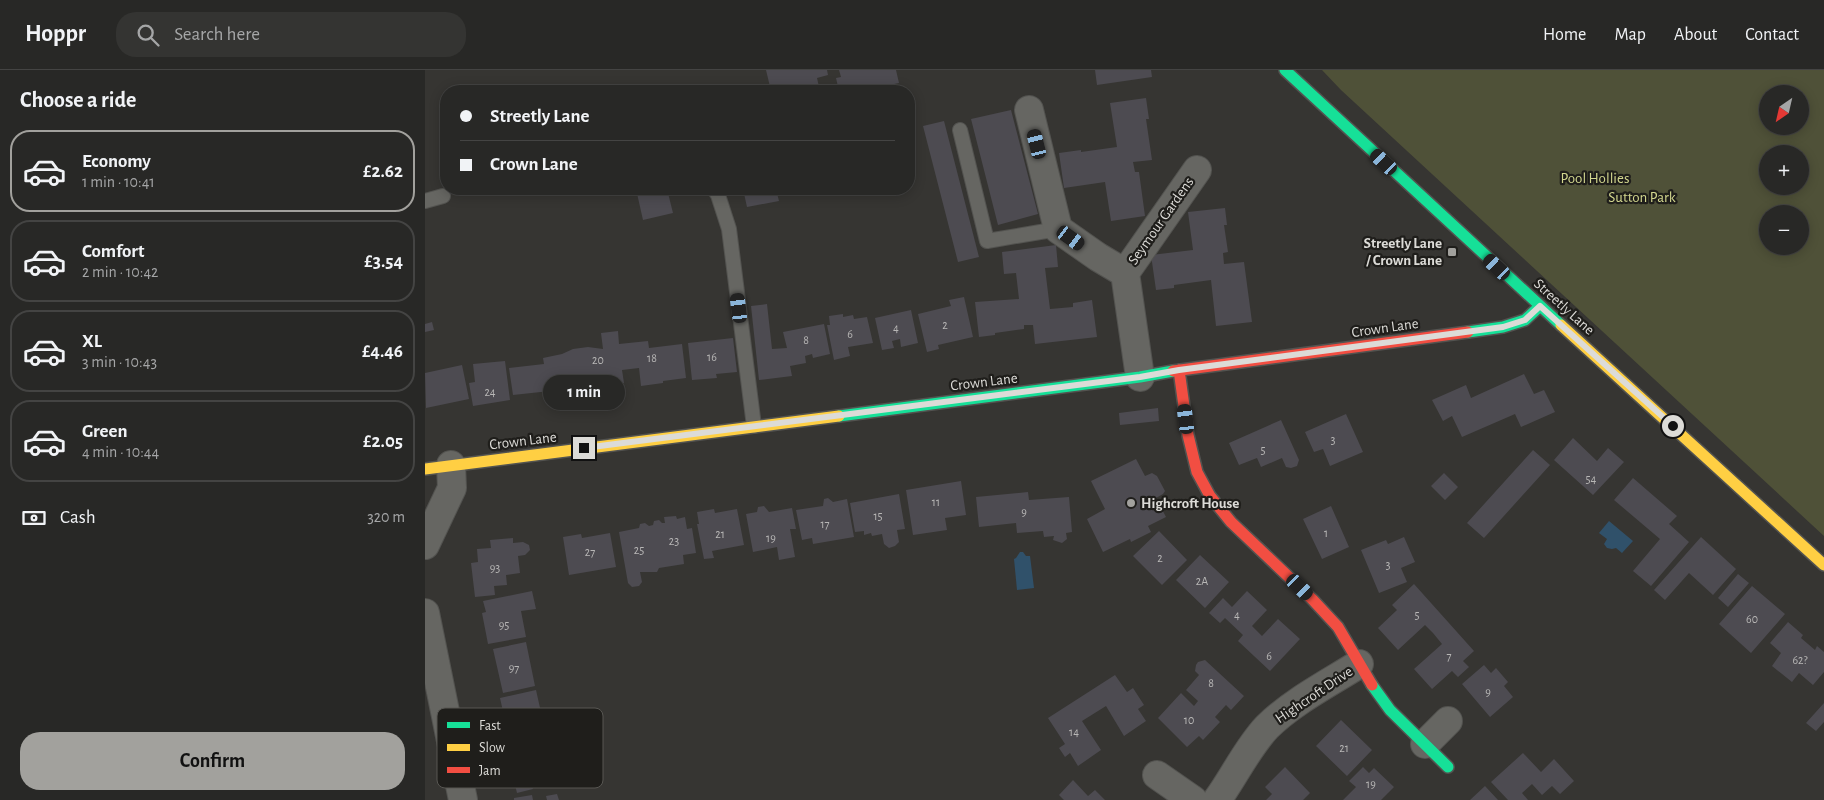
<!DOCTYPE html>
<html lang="en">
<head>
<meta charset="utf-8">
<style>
	:root { --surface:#282826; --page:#343432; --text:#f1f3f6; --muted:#a5a6a7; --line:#444443; --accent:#a2a19d }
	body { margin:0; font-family:"Alegreya Sans",sans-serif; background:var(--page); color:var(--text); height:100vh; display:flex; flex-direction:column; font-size:19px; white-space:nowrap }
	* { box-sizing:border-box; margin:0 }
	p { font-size:16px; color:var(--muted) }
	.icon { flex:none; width:28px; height:28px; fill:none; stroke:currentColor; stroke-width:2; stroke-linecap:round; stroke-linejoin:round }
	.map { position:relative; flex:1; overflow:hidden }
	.panel { display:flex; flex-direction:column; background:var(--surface); width:425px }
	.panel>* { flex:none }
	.guide { position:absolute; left:15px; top:15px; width:475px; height:110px; border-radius:20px; box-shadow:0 2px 12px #0003,0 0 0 1px var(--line); display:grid; align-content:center; height:110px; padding:0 20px; background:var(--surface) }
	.needle { width:32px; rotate:214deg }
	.buttons { position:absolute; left:1334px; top:15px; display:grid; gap:10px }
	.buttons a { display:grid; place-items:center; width:50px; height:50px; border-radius:50%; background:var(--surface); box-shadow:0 2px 12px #0003,0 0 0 1px var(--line); font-size:25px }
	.end { position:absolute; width:22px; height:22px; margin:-11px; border:6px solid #dcdbd7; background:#111; box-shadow:0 0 0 2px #111 }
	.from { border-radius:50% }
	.bubble { position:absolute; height:35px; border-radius:18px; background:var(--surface); box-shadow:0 2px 12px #0003,0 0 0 1px var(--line); font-size:16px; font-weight:700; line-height:35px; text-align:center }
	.car { position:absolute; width:15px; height:30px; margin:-15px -8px; border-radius:6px; box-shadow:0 0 4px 1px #0007; background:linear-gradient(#222 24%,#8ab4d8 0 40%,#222 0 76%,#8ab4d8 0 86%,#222 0) }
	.guide b { display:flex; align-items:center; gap:18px; height:48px; font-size:19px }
	.guide b+b { border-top:1px solid var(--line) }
	.guide i { width:12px; height:12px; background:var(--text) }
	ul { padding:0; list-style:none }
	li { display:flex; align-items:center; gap:15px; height:82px; margin:0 10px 8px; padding:0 10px; border:2px solid var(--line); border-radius:20px }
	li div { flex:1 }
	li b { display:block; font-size:19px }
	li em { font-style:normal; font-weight:700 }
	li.current { border-color:var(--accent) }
	li>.icon { width:45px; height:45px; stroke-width:1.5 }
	h2 { padding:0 20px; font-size:22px; line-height:60px }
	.pay { display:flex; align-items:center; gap:12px; height:55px; padding:0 20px; font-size:19px }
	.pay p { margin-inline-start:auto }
	.cta { display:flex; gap:10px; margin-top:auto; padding:10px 20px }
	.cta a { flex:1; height:58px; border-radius:20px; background:var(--accent); color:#111; font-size:20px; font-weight:700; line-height:58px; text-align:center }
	header { display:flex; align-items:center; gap:30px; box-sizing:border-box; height:70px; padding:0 25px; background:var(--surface); border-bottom:1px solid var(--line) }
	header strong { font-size:24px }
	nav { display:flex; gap:28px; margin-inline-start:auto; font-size:18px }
	.search { width:350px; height:45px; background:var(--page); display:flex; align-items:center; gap:12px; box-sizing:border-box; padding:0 18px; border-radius:20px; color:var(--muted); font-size:19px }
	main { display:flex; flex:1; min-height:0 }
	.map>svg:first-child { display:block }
</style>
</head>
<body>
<header>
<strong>Hoppr</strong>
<div class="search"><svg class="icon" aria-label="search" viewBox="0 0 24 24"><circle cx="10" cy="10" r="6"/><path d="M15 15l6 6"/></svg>Search here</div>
<nav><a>Home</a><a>Map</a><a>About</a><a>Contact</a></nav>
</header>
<main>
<section class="panel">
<h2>Choose a ride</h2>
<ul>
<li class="current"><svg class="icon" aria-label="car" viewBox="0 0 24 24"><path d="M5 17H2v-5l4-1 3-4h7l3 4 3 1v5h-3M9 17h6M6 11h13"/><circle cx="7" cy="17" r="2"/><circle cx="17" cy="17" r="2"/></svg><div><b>Economy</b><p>1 min · 10:41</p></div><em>£2.62</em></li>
<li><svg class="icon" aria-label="car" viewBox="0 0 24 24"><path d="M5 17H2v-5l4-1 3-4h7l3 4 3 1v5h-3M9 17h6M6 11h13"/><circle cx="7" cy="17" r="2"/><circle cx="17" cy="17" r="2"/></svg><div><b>Comfort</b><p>2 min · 10:42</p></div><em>£3.54</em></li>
<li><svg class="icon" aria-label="car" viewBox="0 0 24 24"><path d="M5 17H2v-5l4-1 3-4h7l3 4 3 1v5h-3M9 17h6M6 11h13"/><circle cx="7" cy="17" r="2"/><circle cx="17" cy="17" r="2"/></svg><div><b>XL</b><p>3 min · 10:43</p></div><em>£4.46</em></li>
<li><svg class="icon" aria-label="car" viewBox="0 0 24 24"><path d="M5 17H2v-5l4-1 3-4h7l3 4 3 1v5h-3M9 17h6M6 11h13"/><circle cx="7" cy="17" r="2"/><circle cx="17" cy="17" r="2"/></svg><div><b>Green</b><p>4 min · 10:44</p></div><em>£2.05</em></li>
</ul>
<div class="pay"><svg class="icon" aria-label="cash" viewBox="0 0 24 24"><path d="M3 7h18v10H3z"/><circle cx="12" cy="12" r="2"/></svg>Cash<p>320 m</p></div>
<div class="cta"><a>Confirm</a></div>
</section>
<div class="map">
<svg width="1399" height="730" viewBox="0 0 1399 730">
	<rect width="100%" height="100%" fill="#363532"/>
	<!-- green -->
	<path fill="#4f5138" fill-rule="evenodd" d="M897,0H1399V466L916,20ZM1342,24H1375V56H1342ZM1342,84H1375V116H1342ZM1342,144H1375V176H1342Z"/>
	<!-- water -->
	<path fill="#30516a" d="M1184,451L1208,471L1197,483L1191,478L1187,479L1182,478L1179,474L1182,469L1174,463Z
		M595,482H598L601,486H605L609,518L592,520L589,489L591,488Z"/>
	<!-- building -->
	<path fill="#4d4b51" d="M341,0H402L403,5L392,8L395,21H346Z
		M414,0H471L474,13L435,21H414L411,8L416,7Z
		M670,0H726L727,7L672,15Z
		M721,28L724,49H721L727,90L708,92L710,102H714L720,146L686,151L680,112L639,118L634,83L656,80V82L692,77L685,33Z
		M586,40L613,144L573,155L546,49Z
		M519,51L554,187L533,192L498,56Z
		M211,119H242L248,143L218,150Z
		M318,119H351L354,131L322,137Z
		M800,138L802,155H799L803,182L798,183L799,194L819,192L827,252L791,256L786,210L749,215V218L731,220L726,185L768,180L763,142Z
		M631,175L633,197L620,198L625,239L648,237V233L667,230L672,267L610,274L608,255H599V259L570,263V265L554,267L550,232L594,229L591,203L579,204L577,182Z
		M539,227L548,267L513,275L514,279L502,282L493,244L526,236L524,230Z
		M342,234L347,279L362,278L358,262L399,254L405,284L388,288L387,284L380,286L381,293L365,296L367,306L334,310L326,236Z
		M486,240L493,273L476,277L475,269L467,271L469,278L457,280L450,248Z
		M418,244V247L428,245L429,249L442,247L448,273L423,277L425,286L409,290L402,255H405L404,246Z
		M7,252L9,260L0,262V254Z
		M193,261L194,274L223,271L224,278L257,274L261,308L238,311V313L216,316L214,298L197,300L199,313L88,325L84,298L119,294L118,288L137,284L148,279L163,277L178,279L176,263Z
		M308,268L312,302L291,304L292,308L267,310L263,273Z
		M80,291L85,330L48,336L44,313L50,312L48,294Z
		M37,295L44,329L1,338L0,303Z
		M1099,304L1109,324L1119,320L1130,342L1096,357L1090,344L1037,367L1027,346L1018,351L1007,330L1041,315L1046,328Z
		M733,338L734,351L695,355L694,343Z
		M921,344L938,382L905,396L898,379L889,382L880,362Z
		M856,350L874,390L872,396L866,398L861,397L857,388L836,397L832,388L814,395L804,373Z
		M1148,368L1172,391L1183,378L1199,392L1168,425L1129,390Z
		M1108,380L1125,395L1059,468L1042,453Z
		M711,389L720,406L727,403L732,406L740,421L738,424L731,428L741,447L723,456L726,462L706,472L705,469L678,482L662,449L680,439L666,411Z
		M1019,403L1033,417L1020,430L1006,416Z
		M1208,408L1252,446L1244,454L1264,472L1226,516L1208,501L1235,469L1189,430Z
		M536,411L541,445L520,448L522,460L488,465L481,420Z
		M603,422L604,430L644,427L647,462L641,463L642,469L637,473L628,470L629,466L619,467L618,461L592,463L591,453L554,457L551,427Z
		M474,424L480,459L472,460L474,472L470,476L464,478L459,474L457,464L447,466L446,463L439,465V461L430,462L425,433Z
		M403,428L408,432L422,429L429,467L388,474L387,468L377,470L371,440L398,436L399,429Z
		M339,436L344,442L367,438L371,459H365L370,487L354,490L352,477L328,482L321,444L332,442L333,437Z
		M906,436L924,477L897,489L878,449Z
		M289,439L290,443L312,439L319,475L287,481L289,488L279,489L272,454H274L272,442Z
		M251,446L252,449L260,447L262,459L267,458L271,483L258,485L259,494L234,498L232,502H215L217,512L214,516L207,517L203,513L194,462L214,458L215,454L220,453L224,456L228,455L229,451L234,450L237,453H240L239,447Z
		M734,461L762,490L737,515L708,486Z
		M185,463L191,497L144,505L138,467L156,464L157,468Z
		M979,467L990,492L976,498L982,512L954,523L936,480L961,470L963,474Z
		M1276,467L1311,499L1288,525L1264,503L1240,530L1229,520Z
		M88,468V473L98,472L104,475L105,480L100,485L93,486L95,503L81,505L82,515L69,516L70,525L50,527L46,493L53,492L52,479L66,478L65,470Z
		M775,485L804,512L780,538L751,510Z
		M1313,504L1324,513L1303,537L1293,528Z
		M989,514L1049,581L1038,591L1044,597L1033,607L1027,601L1007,619L989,599L1017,574L1008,563L1000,555L973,580L953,558L972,540L967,535Z
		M1327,516L1360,544L1326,583L1294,554Z
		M107,521L111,539L96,541L101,567L63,574L57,543L61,542L58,531Z
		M822,521L842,540L827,556L837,566L853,549L875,569L845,601L813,571L818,565L800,548L795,553L784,543L798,528L807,537Z
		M1363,552L1378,565L1376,568L1390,580L1392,576L1399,582V602L1388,615L1374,603L1367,612L1347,596L1356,583L1345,573Z
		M101,572L110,616L78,623L68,579Z
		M780,590L819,626L806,640L801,635L790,647L795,652L778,670L774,666L762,677L733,648L756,623L769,636L773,631L761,620L774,605L770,601L771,595L773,592Z
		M1059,595L1066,603L1071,598L1083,612L1079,616L1088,627L1065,647L1037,614Z
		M690,605L702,622L708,618L719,635L713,639L721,651L699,666L681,636L657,651L676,680L653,696L645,683L640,687L634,678L640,674L623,648Z
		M111,620L120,660L84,668L75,628Z
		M1399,633V652L1391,661L1381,653Z
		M916,650L947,680L922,706L891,676Z
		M117,669L125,701L104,706L108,719L92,723L81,678Z
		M1098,683L1116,702L1129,689L1149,711L1135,724L1127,716L1117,725L1107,714L1097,723L1103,730H1083L1066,712Z
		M860,697L885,723L878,730H841L847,724L840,717Z
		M938,697L944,703L949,698L969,717L956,730H918L931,717L924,711Z
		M648,710L663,726L670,720L680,730H639L634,725Z
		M1060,716L1073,730H1045Z
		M132,724L134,730H122L121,726Z
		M107,725L108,730H89V728Z"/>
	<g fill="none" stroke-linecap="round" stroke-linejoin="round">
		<!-- lane casing -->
		<g stroke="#535350" stroke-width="16">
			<path id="lane" d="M535,60L562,171L633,159
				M289,119L293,125L304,159L329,356
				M0,131L18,126"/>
		</g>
		<!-- street casing -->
		<g stroke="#535350" stroke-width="30">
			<path id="street" d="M604,40L633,159L673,187L700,203
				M715,307L700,203L772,100
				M0,475L27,418L26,395
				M0,543L38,730
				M1000,674L1023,651
				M732,705L768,730
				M792,730C809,707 822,678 842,657C867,632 904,613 934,594"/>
		</g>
		<!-- fast casing -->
		<g stroke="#535350" stroke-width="14">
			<path id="fast" d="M860,0L1136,255
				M1043,262L1078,257L1100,250L1115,236
				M414,346L715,307L748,301
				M947,615L965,640L1023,697"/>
		</g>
		<!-- slow casing -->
		<g stroke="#535350" stroke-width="14">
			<path id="slow" d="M1136,255L1399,495
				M0,399L414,346"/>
		</g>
		<!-- jam casing -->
		<g stroke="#535350" stroke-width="14">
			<path id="jam" d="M754,300L763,365L772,402L785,426L806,452L888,530L913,557L947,615
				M748,301L1043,262"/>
		</g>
		<!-- lane -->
		<use href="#lane" stroke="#666662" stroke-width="14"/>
		<!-- street -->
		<use href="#street" stroke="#666662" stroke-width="28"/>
		<!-- fast -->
		<use href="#fast" stroke="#16e098" stroke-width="11"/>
		<!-- slow -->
		<use href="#slow" stroke="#ffcf43" stroke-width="11"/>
		<!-- jam -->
		<use href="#jam" stroke="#f24e42" stroke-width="11"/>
	</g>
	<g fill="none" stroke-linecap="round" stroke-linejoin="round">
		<!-- route -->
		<path stroke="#dcdbd7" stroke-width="6" d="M159,378L715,307L754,300L1078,257L1100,250L1115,236L1248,356"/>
	</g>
	<!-- markers -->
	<g fill="#a2a19d" stroke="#1f1e1b" stroke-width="2">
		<rect x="1022" y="177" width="10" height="10" rx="2.5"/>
		<circle cx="706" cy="433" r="5"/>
	</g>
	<g text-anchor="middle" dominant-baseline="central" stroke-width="4.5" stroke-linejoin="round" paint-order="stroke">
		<!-- number labels -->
		<g font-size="12" fill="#b8b7b6">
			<text x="520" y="255">2</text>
			<text x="471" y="258">4</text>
			<text x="425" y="264">6</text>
			<text x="381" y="270">8</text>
			<text x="287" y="287">16</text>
			<text x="227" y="288">18</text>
			<text x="173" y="290">20</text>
			<text x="65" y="322">24</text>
			<text x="908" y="370">3</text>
			<text x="838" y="380">5</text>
			<text x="1166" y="409">54</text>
			<text x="511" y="432">11</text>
			<text x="599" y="442">9</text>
			<text x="453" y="446">15</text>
			<text x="400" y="454">17</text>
			<text x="901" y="463">1</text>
			<text x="295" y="464">21</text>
			<text x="346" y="468">19</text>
			<text x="249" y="471">23</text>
			<text x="214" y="480">25</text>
			<text x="165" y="482">27</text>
			<text x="735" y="488">2</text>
			<text x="963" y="495">3</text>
			<text x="70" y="498">93</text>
			<text x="777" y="511">2A</text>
			<text x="812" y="545">4</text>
			<text x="992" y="545">5</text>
			<text x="1327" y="549">60</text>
			<text x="79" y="555">95</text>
			<text x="844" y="586">6</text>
			<text x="1024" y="586">7</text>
			<text x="1375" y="590">62?</text>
			<text x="89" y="598">97</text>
			<text x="786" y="613">8</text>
			<text x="1063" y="622">9</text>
			<text x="764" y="650">10</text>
			<text x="649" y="662">14</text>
			<text x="919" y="678">21</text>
			<text x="946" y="714">19</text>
		</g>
		<!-- park labels -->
		<g font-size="15" fill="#d3d78f" stroke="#1f1e1b">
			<text x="1170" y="108">Pool Hollies</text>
			<text x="1217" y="127">Sutton Park</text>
		</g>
		<!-- street labels -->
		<g font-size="15" fill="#dcdbd7" stroke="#1f1e1b">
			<text transform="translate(736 151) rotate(-55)">Seymour Gardens</text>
			<text transform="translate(1139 237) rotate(42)">Streetly Lane</text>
			<text transform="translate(960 258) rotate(-8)">Crown Lane</text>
			<text transform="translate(559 312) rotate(-7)">Crown Lane</text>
			<text transform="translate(98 371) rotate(-7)">Crown Lane</text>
			<text transform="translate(889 625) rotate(-34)">Highcroft Drive</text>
		</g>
		<!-- poi labels -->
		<g font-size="15" font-weight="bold" fill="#dcdbd7" stroke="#1f1e1b" text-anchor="end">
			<text x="1017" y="173">Streetly Lane<tspan x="1017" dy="17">/ Crown Lane</tspan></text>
			<text x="716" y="433" text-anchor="start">Highcroft House</text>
		</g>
	</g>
	<!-- legend -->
	<rect x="12" y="638" width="166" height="80" rx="8" fill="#1f1e1b" stroke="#585753" stroke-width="1"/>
	<rect x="22" y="652" width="23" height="6" fill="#16e098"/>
	<rect x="22" y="674" width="23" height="7" fill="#ffcf43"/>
	<rect x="22" y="697" width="23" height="6" fill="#f24e42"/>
	<g font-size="14" fill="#dcdbd7">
		<text x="54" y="660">Fast</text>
		<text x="54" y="682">Slow</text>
		<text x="54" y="705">Jam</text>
	</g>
</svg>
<div class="buttons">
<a><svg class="needle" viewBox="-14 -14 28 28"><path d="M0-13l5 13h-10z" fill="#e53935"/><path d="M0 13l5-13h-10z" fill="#a5a6a7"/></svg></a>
<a>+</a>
<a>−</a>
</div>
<i class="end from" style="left:1248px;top:356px"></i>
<i class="end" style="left:159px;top:378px"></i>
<div class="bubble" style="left:118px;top:305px;width:82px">1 min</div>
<i class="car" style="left:612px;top:74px;rotate:346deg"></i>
<i class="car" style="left:959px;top:92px;rotate:313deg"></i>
<i class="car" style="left:646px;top:168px;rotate:126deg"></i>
<i class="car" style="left:1072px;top:197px;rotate:313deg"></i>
<i class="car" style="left:314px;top:238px;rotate:353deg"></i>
<i class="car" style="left:761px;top:349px;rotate:353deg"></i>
<i class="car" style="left:875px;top:517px;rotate:134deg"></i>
<div class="guide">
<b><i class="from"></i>Streetly Lane</b>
<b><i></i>Crown Lane</b>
</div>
</div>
</main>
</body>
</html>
